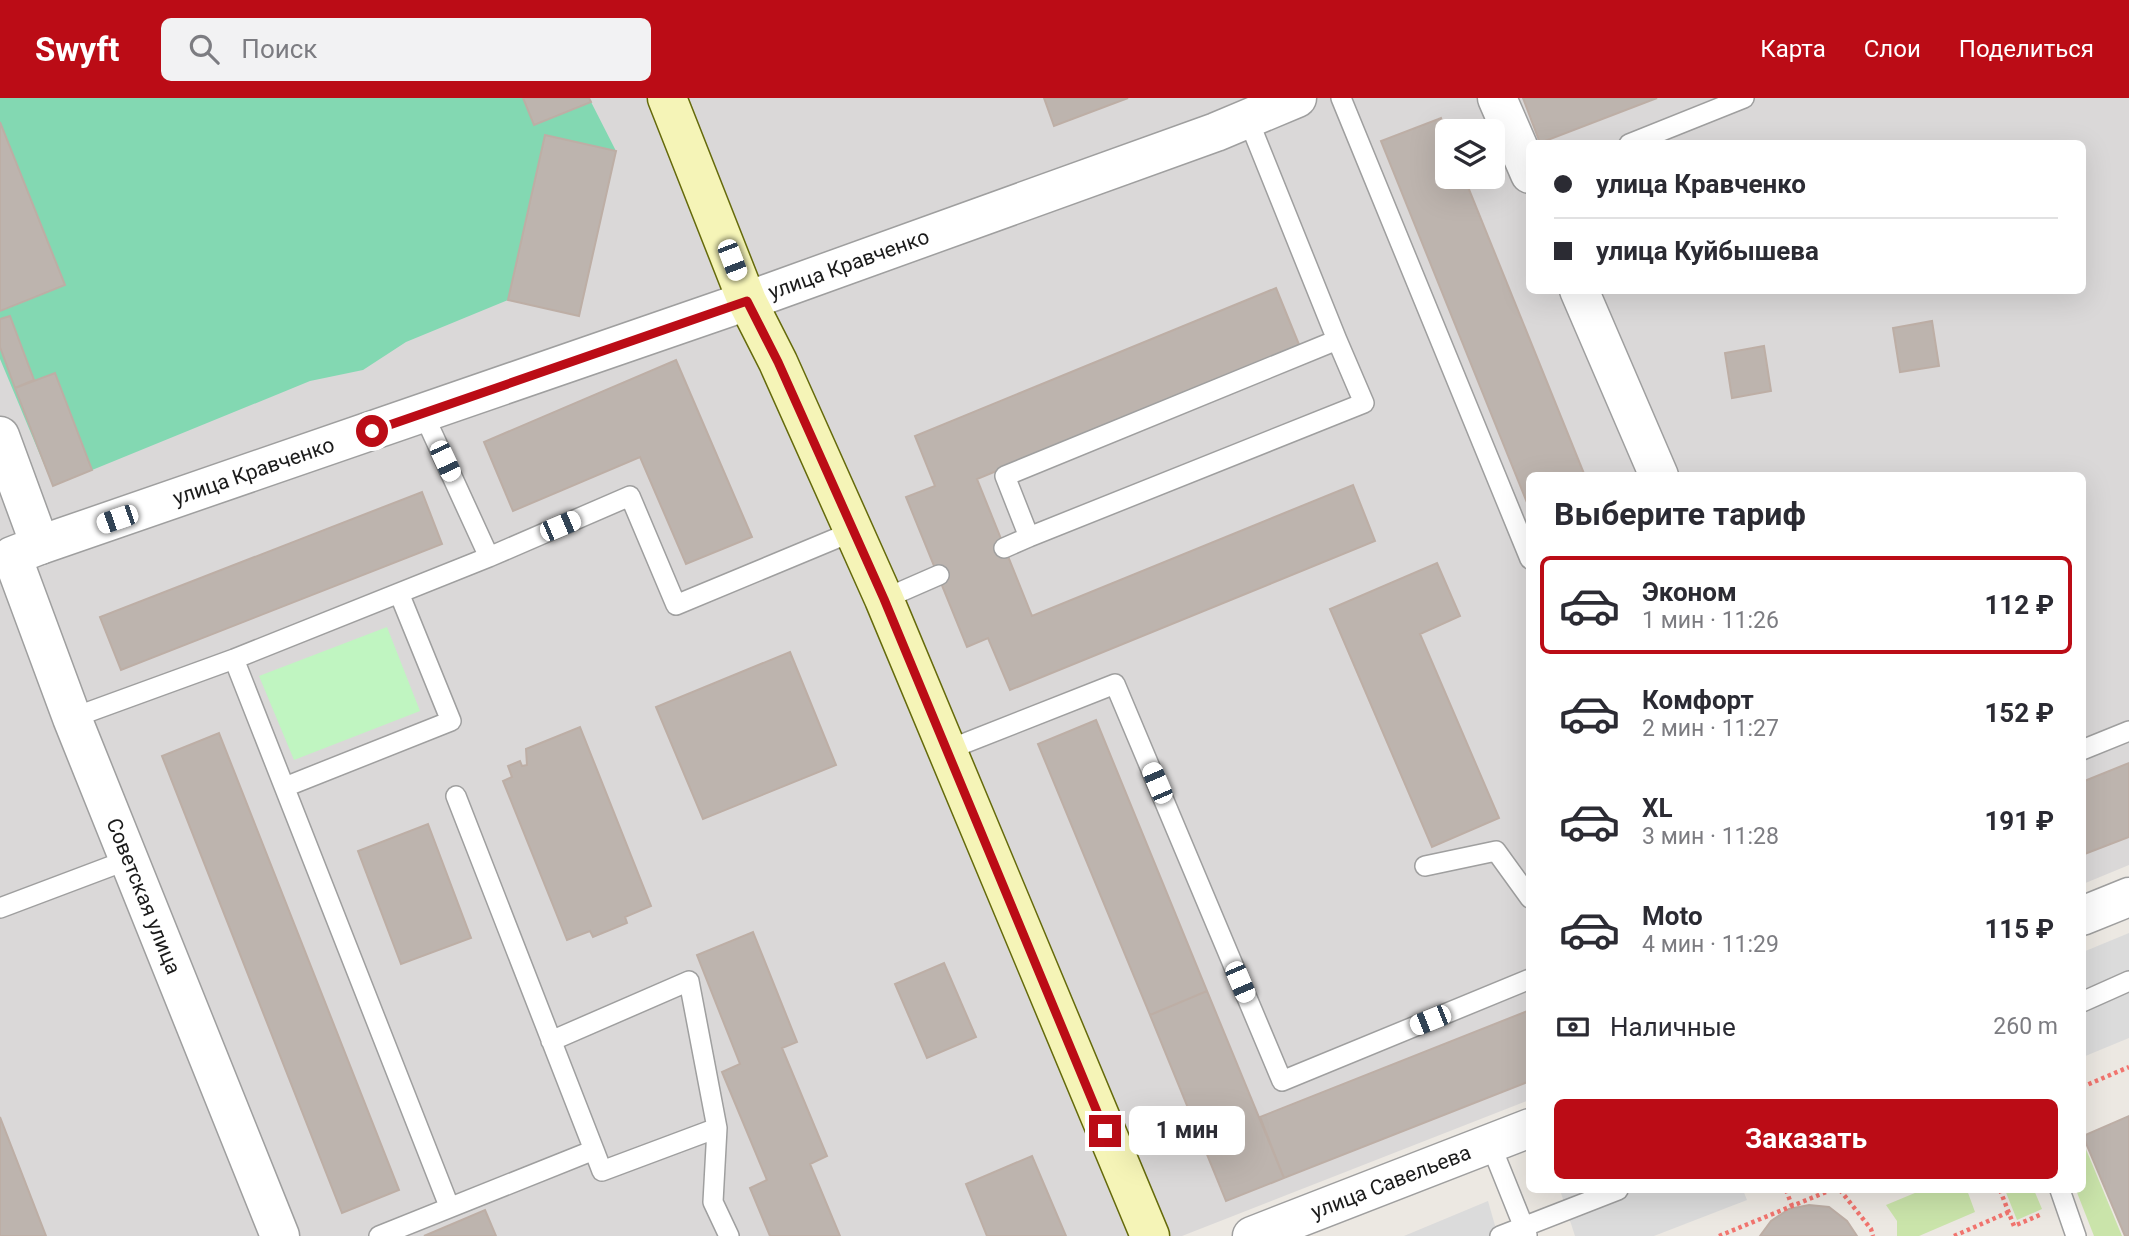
<!DOCTYPE html>
<html lang="ru">
<head>
<meta charset="utf-8">
<style>
	:root { --surface:#fff; --page:#f2f2f3; --text:#2b2b33; --muted:#7c7c81; --line:#e1e1e2; --accent:#bb0c16 }
	body { margin:0; font-family:Roboto,sans-serif; background:var(--page); color:var(--text); height:100vh; display:flex; flex-direction:column; font-size:26px; white-space:nowrap }
	* { box-sizing:border-box; margin:0 }
	p { font-size:23px; color:var(--muted) }
	.icon { flex:none; width:38px; height:38px; fill:none; stroke:currentColor; stroke-width:2; stroke-linecap:round; stroke-linejoin:round }
	.map { position:relative; flex:1; overflow:hidden }
	.details { position:absolute; left:1526px; top:374px; width:560px; height:721px; display:flex; flex-direction:column; background:var(--surface); border-radius:10px; box-shadow:0 7px 28px #0002 }
	.details>* { flex:none }
	.guide { position:absolute; left:1526px; top:42px; width:560px; height:154px; border-radius:10px; box-shadow:0 7px 28px #0002; display:grid; align-content:center; height:154px; padding:0 28px; background:var(--surface) }
	.fabs { position:absolute; left:1435px; top:21px; display:grid; gap:14px }
	.fabs a { display:grid; place-items:center; width:70px; height:70px; border-radius:10px; background:var(--surface); box-shadow:0 7px 28px #0002; font-size:35px }
	.end { position:absolute; width:32px; height:32px; margin:-16px; border:9px solid #bb0c16; background:#fff; box-shadow:0 0 0 4px #fff }
	.from { border-radius:50% }
	.bubble { position:absolute; height:49px; border-radius:10px; background:var(--surface); box-shadow:0 7px 28px #0002; font-size:23px; font-weight:700; line-height:49px; text-align:center }
	.car { position:absolute; width:21px; height:42px; margin:-21px -10px; border-radius:9px; box-shadow:0 0 5px 2px #0007; background:linear-gradient(#fff 24%,#345 0 40%,#fff 0 76%,#345 0 86%,#fff 0) }
	.guide b { display:flex; align-items:center; gap:24px; height:66px; font-size:26px }
	.guide b+b { border-top:2px solid var(--line) }
	.guide i { width:18px; height:18px; background:var(--text) }
	ul { padding:0; list-style:none }
	li { display:flex; align-items:center; gap:21px; height:98px; margin:0 14px 10px; padding:0 14px; border:4px solid transparent; border-radius:10px }
	li div { flex:1 }
	li b { display:block; font-size:26px }
	li em { font-style:normal; font-weight:700 }
	li.active { border-color:var(--accent) }
	li>.icon { width:63px; height:63px; stroke-width:1.5 }
	h2 { padding:0 28px; font-size:32px; line-height:84px }
	.pay { display:flex; align-items:center; gap:18px; height:77px; padding:0 28px; font-size:26px }
	.pay p { margin-inline-start:auto }
	.action { display:flex; gap:14px; margin-top:auto; padding:14px 28px }
	.action a { flex:1; height:80px; border-radius:10px; background:var(--accent); color:#fff; font-size:28px; font-weight:700; line-height:80px; text-align:center }
	header { display:flex; align-items:center; gap:42px; box-sizing:border-box; height:98px; padding:0 35px; background:var(--accent); color:#fff }
	header strong { font-size:33px }
	nav { display:flex; gap:38px; margin-inline-start:auto; font-size:24px }
	.search { width:490px; height:63px; background:var(--page); display:flex; align-items:center; gap:18px; box-sizing:border-box; padding:0 24px; border-radius:10px; color:var(--muted); font-size:26px }
	.map>svg:first-child { display:block }
</style>
</head>
<body>
<header>
<strong>Swyft</strong>
<div class="search"><svg class="icon" aria-label="search" viewBox="0 0 24 24"><circle cx="10" cy="10" r="6"/><path d="M15 15l6 6"/></svg>Поиск</div>
<nav><a>Карта</a><a>Слои</a><a>Поделиться</a></nav>
</header>
<div class="map">
<svg width="2129" height="1138" viewBox="0 0 2129 1138">
	<rect width="100%" height="100%" fill="#ece8e2"/>
	<!-- residential -->
	<path fill="#dad8d8" fill-rule="evenodd" d="M0,0H2129V767L2083,786L2082,378H1530L1529,1002L1182,1138H0ZM1447,33H1493V79H1447ZM1530,46H2082V192H1530Z"/>
	<!-- grass -->
	<path fill="#cae4aa" d="M2083,1044L2122,1138H2094L2076,1092H2082Z
		M1922,1092H1967L1975,1114L1919,1138H1897V1123L1886,1107Z
		M2005,1092H2034L2042,1111L2017,1122Z"/>
	<!-- park -->
	<path fill="#c0f5c1" d="M387,529L420,613L294,662L259,578Z"/>
	<!-- pitch -->
	<path fill="#83d8b2" d="M0,0H589L616,53L579,218L508,202L406,244L363,272L310,283L53,388L0,261Z"/>
	<!-- parking -->
	<path fill="#dbdbdb" d="M2129,835V940L2083,959V854Z
		M1560,1092H1743L1747,1102L1654,1138H1575Z
		M1488,1103L1498,1138H1404Z"/>
	<!-- building -->
	<path fill="#bdb4ae" stroke="#bdaea5" stroke-width="2" d="M523,0H589L591,4L534,27Z
		M1044,0H1128L1054,28Z
		M1523,0H1657L1540,45Z
		M1441,20L1447,36V79H1464L1585,378H1530V412L1381,43Z
		M0,24L65,187L0,213Z
		M545,37L616,53L579,218L508,202Z
		M1276,190L1300,249L977,381L1032,518L1353,387L1375,443L1010,592L988,540L967,549L906,399L935,388L915,338Z
		M10,218L34,282L15,290L0,249V221Z
		M1932,223L1939,268L1900,274L1893,230Z
		M1764,248L1771,293L1732,300L1725,255Z
		M676,262L752,439L686,466L640,359L513,413L484,344Z
		M55,275L92,372L53,388L15,290Z
		M422,394L442,446L121,572L100,519Z
		M1437,465L1460,518L1420,536L1499,720L1432,749L1330,511Z
		M790,554L836,667L703,721L656,609Z
		M1096,622L1207,893L1150,917L1038,646Z
		M580,629L651,808L625,819L627,825L593,839L590,833L567,842L503,683L512,679L508,668L520,663L522,668L527,667L526,651Z
		M219,635L399,1092L342,1115L162,658Z
		M2129,665V739L2082,757V684Z
		M428,726L471,840L401,866L358,753Z
		M753,834L797,944L782,950L827,1058L810,1066L840,1138H770L750,1090L767,1082L722,974L740,966L697,857Z
		M944,865L976,939L927,960L895,886Z
		M1207,893L1284,1080L1226,1103L1150,917Z
		M1530,912V983L1284,1080L1260,1019Z
		M2129,1018V1138H2125L2083,1038Z
		M0,1019L46,1138H0Z
		M1032,1058L1066,1138H987L966,1086Z
		M1809,1107L1829,1109L1847,1123L1857,1138H1760L1771,1123L1789,1111Z
		M485,1112L496,1138H424Z"/>
	<g fill="none" stroke-linecap="round" stroke-linejoin="round">
		<!-- service casing -->
		<g stroke="#9f9f9f" stroke-width="22">
			<path id="service" d="M1341,0L1530,461
				M1629,46L1744,0
				M423,315L489,459L630,398L676,507L854,433
				M1029,439L1364,305L1337,242
				M1004,450L1029,439L1005,378L1337,242L1248,21
				M884,501L939,477
				M234,561L449,1108
				M72,620L234,561L489,459
				M2082,652L2129,633
				M945,653L1115,586L1282,983L1530,881
				M285,689L451,623L399,495
				M1425,768L1496,753L1530,800
				M0,810L130,761
				M2082,904L2129,883
				M551,943L689,883L717,1030L713,1104L729,1138
				M1490,1045L1527,1137
				M594,1052L602,1073L717,1030
				M2060,1092L2076,1138
				M379,1138L594,1052L456,698
				M1500,1138L1618,1092"/>
		</g>
		<!-- minor casing -->
		<g stroke="#9f9f9f" stroke-width="41">
			<g id="minor">
				<path d="M1497,0L1530,76"/>
				<path d="M1579,192L1659,378"/>
				<path id="s1" d="M40,447L747,203L1216,34L1297,0"/>
			</g>
		</g>
		<!-- tertiary casing -->
		<g stroke="#9f9f9f" stroke-width="41">
			<g id="tertiary">
				<path id="s2" d="M0,338L40,447L12,458L72,620L280,1138"/>
				<path d="M2082,818L2129,799"/>
				<path id="s3" d="M1252,1138L1530,1030"/>
			</g>
		</g>
		<!-- secondary casing -->
		<g stroke="#656a0b" stroke-width="41">
			<path id="secondary" d="M667,0L747,203L778,264L884,501L1150,1138"/>
		</g>
		<!-- path -->
		<path stroke="#f1746e" stroke-width="4.5" stroke-dasharray="3.5 3.5" stroke-linecap="butt" d="M2082,989L2129,969
			M1786,1092L1792,1108
			M1840,1092L1871,1131L1873,1138
			M2000,1092L2014,1128L2042,1116
			M1719,1138L1831,1092
			M1954,1138L2009,1114"/>
		<!-- service -->
		<use href="#service" stroke="#fff" stroke-width="19"/>
		<!-- minor -->
		<use href="#minor" stroke="#fff" stroke-width="38"/>
		<!-- tertiary -->
		<use href="#tertiary" stroke="#fff" stroke-width="38"/>
		<!-- secondary -->
		<use href="#secondary" stroke="#f5f4b7" stroke-width="38"/>
	</g>
	<g fill="none" stroke-linecap="round" stroke-linejoin="round">
		<!-- route -->
		<path stroke="#bb0c16" stroke-width="9" d="M372,333L747,203L778,264L884,501L1105,1033"/>
	</g>
	<g text-anchor="middle" dominant-baseline="central" stroke-width="5" stroke-linejoin="round" paint-order="stroke">
		<!-- street labels -->
		<g font-size="21" fill="#1b1b1b" stroke="#fff">
			<text stroke="none"><textPath href="#s1" startOffset="856">улица Кравченко</textPath></text>
			<text stroke="none"><textPath href="#s1" startOffset="226">улица Кравченко</textPath></text>
			<text stroke="none"><textPath href="#s2" startOffset="511">Советская улица</textPath></text>
			<text stroke="none"><textPath href="#s3" startOffset="149">улица Савельева</textPath></text>
		</g>
	</g>
</svg>
<div class="fabs">
<a><svg class="icon" aria-label="layers" viewBox="0 0 24 24"><path d="M12 4l9 5-9 5-9-5zM3 14l9 5 9-5"/></svg></a>
</div>
<i class="end from" style="left:372px;top:333px"></i>
<i class="end" style="left:1105px;top:1033px"></i>
<div class="bubble" style="left:1129px;top:1008px;width:116px">1 мин</div>
<i class="car" style="left:732px;top:162px;rotate:159deg"></i>
<i class="car" style="left:445px;top:363px;rotate:155deg"></i>
<i class="car" style="left:117px;top:421px;rotate:251deg"></i>
<i class="car" style="left:560px;top:428px;rotate:67deg"></i>
<i class="car" style="left:1157px;top:685px;rotate:337deg"></i>
<i class="car" style="left:1240px;top:884px;rotate:157deg"></i>
<i class="car" style="left:1430px;top:922px;rotate:248deg"></i>
<div class="guide">
<b><i class="from"></i>улица Кравченко</b>
<b><i></i>улица Куйбышева</b>
</div>
<section class="details">
<h2>Выберите тариф</h2>
<ul>
<li class="active"><svg class="icon" aria-label="car" viewBox="0 0 24 24"><path d="M5 17H2v-5l4-1 3-4h7l3 4 3 1v5h-3M9 17h6M6 11h13"/><circle cx="7" cy="17" r="2"/><circle cx="17" cy="17" r="2"/></svg><div><b>Эконом</b><p>1 мин · 11:26</p></div><em>112 ₽</em></li>
<li><svg class="icon" aria-label="car" viewBox="0 0 24 24"><path d="M5 17H2v-5l4-1 3-4h7l3 4 3 1v5h-3M9 17h6M6 11h13"/><circle cx="7" cy="17" r="2"/><circle cx="17" cy="17" r="2"/></svg><div><b>Комфорт</b><p>2 мин · 11:27</p></div><em>152 ₽</em></li>
<li><svg class="icon" aria-label="car" viewBox="0 0 24 24"><path d="M5 17H2v-5l4-1 3-4h7l3 4 3 1v5h-3M9 17h6M6 11h13"/><circle cx="7" cy="17" r="2"/><circle cx="17" cy="17" r="2"/></svg><div><b>XL</b><p>3 мин · 11:28</p></div><em>191 ₽</em></li>
<li><svg class="icon" aria-label="car" viewBox="0 0 24 24"><path d="M5 17H2v-5l4-1 3-4h7l3 4 3 1v5h-3M9 17h6M6 11h13"/><circle cx="7" cy="17" r="2"/><circle cx="17" cy="17" r="2"/></svg><div><b>Moto</b><p>4 мин · 11:29</p></div><em>115 ₽</em></li>
</ul>
<div class="pay"><svg class="icon" aria-label="cash" viewBox="0 0 24 24"><path d="M3 7h18v10H3z"/><circle cx="12" cy="12" r="2"/></svg>Наличные<p>260 m</p></div>
<div class="action"><a>Заказать</a></div>
</section>
</div>
</body>
</html>
